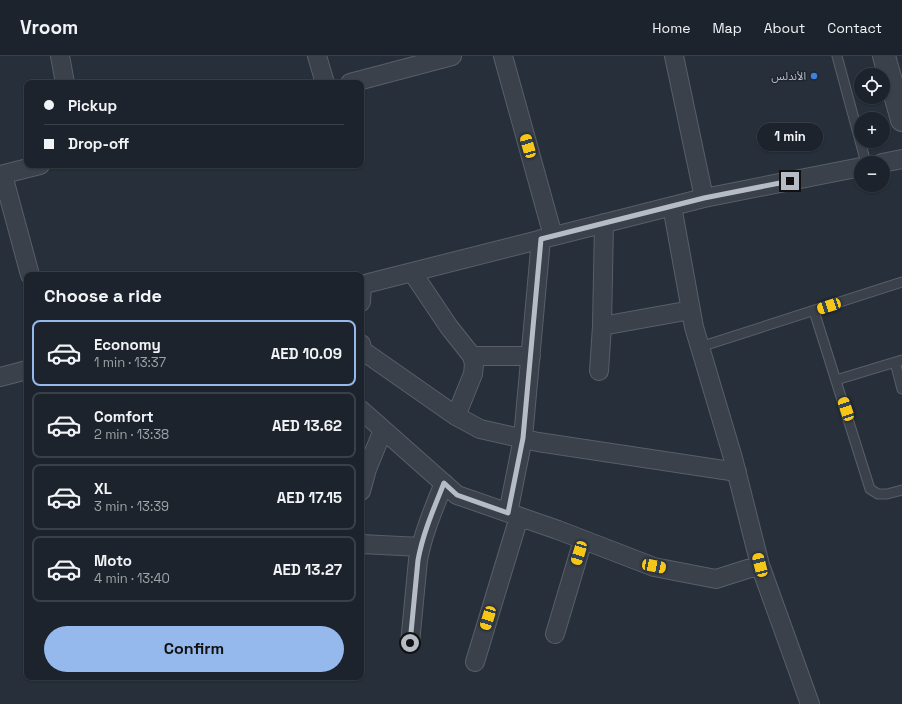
<!DOCTYPE html>
<html lang="en">
<head>
<meta charset="utf-8">
<style>
	:root { --surface:#1c232c; --page:#252b34; --text:#f1f3f6; --muted:#a0a4a9; --line:#3a4048; --accent:#95b9ec }
	body { margin:0; font-family:"Space Grotesk","Noto Sans Arabic",sans-serif; background:var(--page); color:var(--text); height:100vh; display:flex; flex-direction:column; font-size:15px; white-space:nowrap }
	* { box-sizing:border-box; margin:0 }
	p { font-size:13px; color:var(--muted) }
	.icon { flex:none; width:22px; height:22px; fill:none; stroke:currentColor; stroke-width:2; stroke-linecap:round; stroke-linejoin:round }
	.map { position:relative; flex:1; overflow:hidden }
	.sheet { position:absolute; left:24px; top:216px; width:340px; height:408px; display:flex; flex-direction:column; background:var(--surface); border-radius:8px; box-shadow:0 1px 3px #0004,0 0 0 1px var(--line) }
	.sheet>* { flex:none }
	.hud { position:absolute; left:24px; top:24px; width:340px; height:88px; border-radius:8px; box-shadow:0 1px 3px #0004,0 0 0 1px var(--line); display:grid; align-content:center; height:88px; padding:0 20px; background:var(--surface) }
	.fabs { position:absolute; left:854px; top:12px; display:grid; gap:8px }
	.fabs a { display:grid; place-items:center; width:36px; height:36px; border-radius:50%; background:var(--surface); box-shadow:0 1px 3px #0004,0 0 0 1px var(--line); font-size:20px }
	.end { position:absolute; width:18px; height:18px; margin:-9px; border:5px solid #b6bcc6; background:#111; box-shadow:0 0 0 2px #111 }
	.from { border-radius:50% }
	.bubble { position:absolute; height:28px; border-radius:14px; background:var(--surface); box-shadow:0 1px 3px #0004,0 0 0 1px var(--line); font-size:13px; font-weight:700; line-height:28px; text-align:center }
	.car { position:absolute; width:12px; height:24px; margin:-12px -6px; border-radius:5px; box-shadow:0 0 3px 1px #0007; background:linear-gradient(#f5c518 24%,#345 0 40%,#f5c518 0 76%,#345 0 86%,#f5c518 0) }
	.hud b { display:flex; align-items:center; gap:14px; height:38px; font-size:15px }
	.hud b+b { border-top:1px solid var(--line) }
	.hud i { width:10px; height:10px; background:var(--text) }
	ul { padding:0; list-style:none }
	li { display:flex; align-items:center; gap:12px; height:66px; margin:0 8px 6px; padding:0 12px; border:2px solid var(--line); border-radius:8px }
	li div { flex:1 }
	li b { display:block; font-size:15px }
	li em { font-style:normal; font-weight:700 }
	li.active { border-color:var(--accent) }
	li>.icon { width:36px; height:36px; stroke-width:1.5 }
	h2 { padding:0 20px; font-size:18px; line-height:48px }
	.primary-button { display:flex; gap:8px; margin-top:auto; padding:8px 20px }
	.primary-button a { flex:1; height:46px; border-radius:24px; background:var(--accent); color:#111; font-size:16px; font-weight:700; line-height:46px; text-align:center }
	header { display:flex; align-items:center; gap:24px; box-sizing:border-box; height:56px; padding:0 20px; background:var(--surface); border-bottom:1px solid var(--line) }
	header strong { font-size:19px }
	nav { display:flex; gap:22px; margin-inline-start:auto; font-size:14px }
	.map>svg:first-child { display:block }
</style>
</head>
<body>
<header>
<strong>Vroom</strong>
<nav><a>Home</a><a>Map</a><a>About</a><a>Contact</a></nav>
</header>
<div class="map">
<svg width="902" height="648" viewBox="0 0 902 648">
	<rect width="100%" height="100%" fill="#262f3a"/>
	<g fill="none" stroke-linecap="round" stroke-linejoin="round">
		<!-- service casing -->
		<g stroke="#585f69" stroke-width="11">
			<path id="service" d="M837,0L866,107
				M814,255L870,433L878,438H887L902,434
				M700,291L902,226
				M895,306L902,333
				M836,324L902,304"/>
		</g>
		<!-- minor casing -->
		<g stroke="#585f69" stroke-width="20">
			<path id="minor" d="M60,0L65,27
				M317,0L325,27
				M503,0L553,180
				M674,0L704,142
				M350,27L452,0
				M882,107L902,103
				M0,119L40,109
				M3,119L30,219
				M672,150L694,271L733,402L760,509L810,648
				M604,167L602,270L691,254
				M412,216L449,271L472,300L474,308L473,318L456,360
				M361,229L704,142L861,111
				M361,246L362,229
				M361,288L363,295L456,360L480,373L538,386L737,416
				M472,300H531
				M599,315L602,270
				M0,321L27,314
				M361,354L457,439L558,474L654,511L716,523L760,509
				M361,435L367,413L383,374
				M508,457L523,382L541,183
				M361,488L421,491
				M555,578L583,484
				M410,587L418,504C423,477 434,452 444,427
				M475,606L519,461"/>
		</g>
		<!-- tertiary casing -->
		<g stroke="#585f69" stroke-width="24">
			<path id="tertiary" d="M884,0L902,64"/>
		</g>
		<!-- service -->
		<use href="#service" stroke="#3a414b" stroke-width="9"/>
		<!-- minor -->
		<use href="#minor" stroke="#3a414b" stroke-width="18"/>
		<!-- tertiary -->
		<use href="#tertiary" stroke="#3a414b" stroke-width="22"/>
	</g>
	<g fill="none" stroke-linecap="round" stroke-linejoin="round">
		<!-- route -->
		<path stroke="#b6bcc6" stroke-width="5" d="M410,587L418,504C423,477 434,452 444,427L457,439L508,457L523,382L541,183L704,142L790,125"/>
	</g>
	<!-- markers -->
	<circle fill="#3f7fe0" stroke="#1f2630" stroke-width="1.5" cx="814" cy="20" r="4"/>
	<g text-anchor="middle" dominant-baseline="central" stroke-width="3" stroke-linejoin="round" paint-order="stroke">
		<!-- poi labels -->
		<g font-size="11" fill="#b6bcc6" stroke="#1f2630" text-anchor="end">
			<text x="806" y="20">الأندلس</text>
		</g>
	</g>
</svg>
<div class="fabs">
<a><svg class="icon" aria-label="locate" viewBox="0 0 24 24"><circle cx="12" cy="12" r="6"/><path d="M12 2v4M12 18v4M2 12h4M18 12h4"/></svg></a>
<a>+</a>
<a>−</a>
</div>
<i class="end from" style="left:410px;top:587px"></i>
<i class="end" style="left:790px;top:125px"></i>
<div class="bubble" style="left:757px;top:67px;width:66px">1 min</div>
<i class="car" style="left:528px;top:90px;rotate:344deg"></i>
<i class="car" style="left:829px;top:250px;rotate:252deg"></i>
<i class="car" style="left:846px;top:353px;rotate:342deg"></i>
<i class="car" style="left:579px;top:497px;rotate:197deg"></i>
<i class="car" style="left:760px;top:509px;rotate:346deg"></i>
<i class="car" style="left:654px;top:510px;rotate:101deg"></i>
<i class="car" style="left:488px;top:562px;rotate:197deg"></i>
<div class="hud">
<b><i class="from"></i>Pickup</b>
<b><i></i>Drop-off</b>
</div>
<section class="sheet">
<h2>Choose a ride</h2>
<ul>
<li class="active"><svg class="icon" aria-label="car" viewBox="0 0 24 24"><path d="M5 17H2v-5l4-1 3-4h7l3 4 3 1v5h-3M9 17h6M6 11h13"/><circle cx="7" cy="17" r="2"/><circle cx="17" cy="17" r="2"/></svg><div><b>Economy</b><p>1 min · 13:37</p></div><em>AED 10.09</em></li>
<li><svg class="icon" aria-label="car" viewBox="0 0 24 24"><path d="M5 17H2v-5l4-1 3-4h7l3 4 3 1v5h-3M9 17h6M6 11h13"/><circle cx="7" cy="17" r="2"/><circle cx="17" cy="17" r="2"/></svg><div><b>Comfort</b><p>2 min · 13:38</p></div><em>AED 13.62</em></li>
<li><svg class="icon" aria-label="car" viewBox="0 0 24 24"><path d="M5 17H2v-5l4-1 3-4h7l3 4 3 1v5h-3M9 17h6M6 11h13"/><circle cx="7" cy="17" r="2"/><circle cx="17" cy="17" r="2"/></svg><div><b>XL</b><p>3 min · 13:39</p></div><em>AED 17.15</em></li>
<li><svg class="icon" aria-label="car" viewBox="0 0 24 24"><path d="M5 17H2v-5l4-1 3-4h7l3 4 3 1v5h-3M9 17h6M6 11h13"/><circle cx="7" cy="17" r="2"/><circle cx="17" cy="17" r="2"/></svg><div><b>Moto</b><p>4 min · 13:40</p></div><em>AED 13.27</em></li>
</ul>
<div class="primary-button"><a>Confirm</a></div>
</section>
</div>
</body>
</html>
